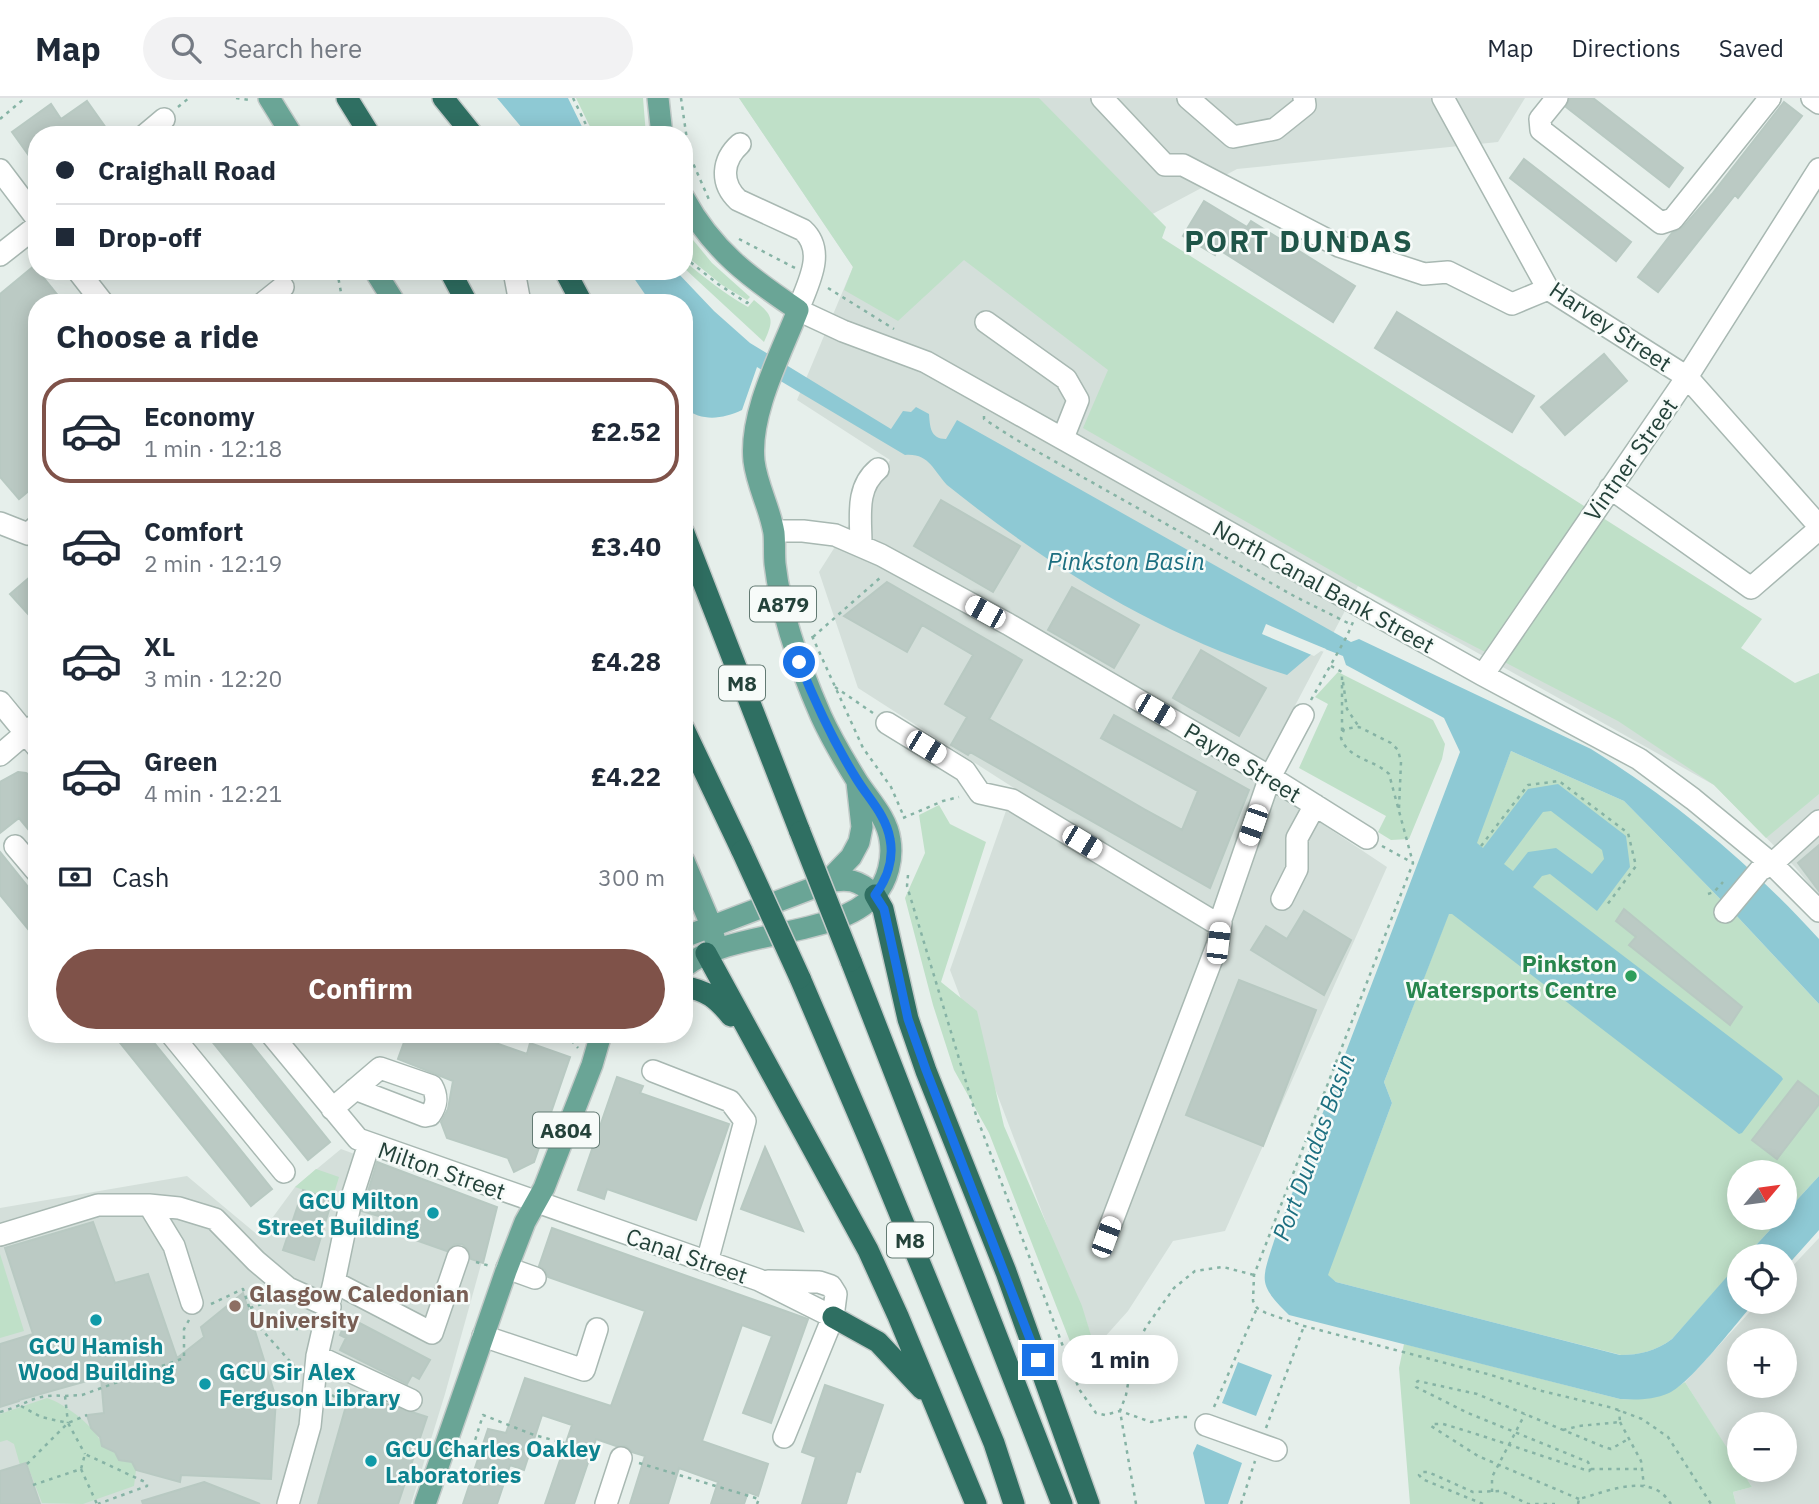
<!DOCTYPE html>
<html lang="en">
<head>
<meta charset="utf-8">
<style>
	:root { --surface:#fff; --page:#f2f2f3; --text:#1f2937; --muted:#747a83; --line:#e0e1e3; --accent:#7f5249 }
	body { margin:0; font-family:"IBM Plex Sans",sans-serif; background:var(--page); color:var(--text); height:100vh; display:flex; flex-direction:column; font-size:26px; white-space:nowrap }
	* { box-sizing:border-box; margin:0 }
	p { font-size:23px; color:var(--muted) }
	.icon { flex:none; width:38px; height:38px; fill:none; stroke:currentColor; stroke-width:2; stroke-linecap:round; stroke-linejoin:round }
	.map { position:relative; flex:1; overflow:hidden }
	.sheet { position:absolute; left:28px; top:196px; width:665px; height:749px; display:flex; flex-direction:column; background:var(--surface); border-radius:28px; box-shadow:0 4px 18px #0003 }
	.sheet>* { flex:none }
	.guide { position:absolute; left:28px; top:28px; width:665px; height:154px; border-radius:28px; box-shadow:0 4px 18px #0003; display:grid; align-content:center; height:154px; padding:0 28px; background:var(--surface) }
	.needle { width:46px; rotate:61deg }
	.buttons { position:absolute; left:1727px; top:1062px; display:grid; gap:14px }
	.buttons a { display:grid; place-items:center; width:70px; height:70px; border-radius:50%; background:var(--surface); box-shadow:0 4px 18px #0003; font-size:35px }
	.end { position:absolute; width:32px; height:32px; margin:-16px; border:9px solid #1a73e8; background:#fff; box-shadow:0 0 0 4px #fff }
	.from { border-radius:50% }
	.bubble { position:absolute; height:49px; border-radius:24px; background:var(--surface); box-shadow:0 4px 18px #0003; font-size:23px; font-weight:700; line-height:49px; text-align:center }
	.car { position:absolute; width:21px; height:42px; margin:-21px -10px; border-radius:9px; box-shadow:0 0 5px 2px #0007; background:linear-gradient(#fff 24%,#345 0 40%,#fff 0 76%,#345 0 86%,#fff 0) }
	.guide b { display:flex; align-items:center; gap:24px; height:66px; font-size:26px }
	.guide b+b { border-top:2px solid var(--line) }
	.guide i { width:18px; height:18px; background:var(--text) }
	ul { padding:0; list-style:none }
	li { display:flex; align-items:center; gap:21px; height:105px; margin:0 14px 10px; padding:0 14px; border:4px solid transparent; border-radius:28px }
	li div { flex:1 }
	li b { display:block; font-size:26px }
	li em { font-style:normal; font-weight:700 }
	li.selected { border-color:var(--accent) }
	li>.icon { width:63px; height:63px; stroke-width:1.5 }
	h2 { padding:0 28px; font-size:32px; line-height:84px }
	.pay { display:flex; align-items:center; gap:18px; height:77px; padding:0 28px; font-size:26px }
	.pay p { margin-inline-start:auto }
	.primary-button { display:flex; gap:14px; margin-top:auto; padding:14px 28px }
	.primary-button a { flex:1; height:80px; border-radius:42px; background:var(--accent); color:#fff; font-size:28px; font-weight:700; line-height:80px; text-align:center }
	header { display:flex; align-items:center; gap:42px; box-sizing:border-box; height:98px; padding:0 35px; background:var(--surface); border-bottom:2px solid var(--line) }
	header strong { font-size:33px }
	nav { display:flex; gap:38px; margin-inline-start:auto; font-size:24px }
	.search { width:490px; height:63px; background:var(--page); display:flex; align-items:center; gap:18px; box-sizing:border-box; padding:0 24px; border-radius:38px; color:var(--muted); font-size:26px }
	.map>svg:first-child { display:block }
</style>
</head>
<body>
<header>
<strong>Map</strong>
<div class="search"><svg class="icon" aria-label="search" viewBox="0 0 24 24"><circle cx="10" cy="10" r="6"/><path d="M15 15l6 6"/></svg>Search here</div>
<nav><a>Map</a><a>Directions</a><a>Saved</a></nav>
</header>
<div class="map">
<svg width="1819" height="1406" viewBox="0 0 1819 1406">
	<rect width="100%" height="100%" fill="#e6efeb"/>
	<!-- built -->
	<path fill="#d4dfda" fill-rule="evenodd" d="M739,0H1525L1498,44L1237,71L1100,144L1819,617V798L1795,769L1714,687L1358,488L1256,682L1387,769L1225,1133L1173,1143L1128,1213L1094,1251L950,872L1014,690L858,590L819,474L890,362L797,302L853,169Z
		M341,1051L497,1109L445,1296L411,1406H0V1110L187,1078L259,1138L295,1089Z
		M1819,1140V1406H1736L1733,1394L1752,1389L1741,1372H1785V1326H1740L1739,1370L1685,1284L1759,1204H1785V1176ZM1740,1242H1785V1288H1740Z"/>
	<!-- green -->
	<path fill="#bfe0c8" d="M576,0H643L646,37H594Z
		M739,0H1039L1166,129L1162,140L1762,521L1741,550L1795,585L1819,575V696L1766,740L1714,687L1618,623L1358,488L1083,330L1108,272L964,162L898,223L844,192L853,169Z
		M684,131L712,165L750,199L747,202L722,187L684,156Z
		M684,163C705,180 725,196 748,209L754,202C774,218 774,222 764,244L684,170Z
		M1338,574L1433,622L1445,646L1442,661L1409,741L1391,742L1378,734L1386,718L1299,670L1328,606L1315,599Z
		M1511,653L1624,703L1734,815L1819,906V1078L1785,1115V1074H1740V1120H1781L1746,1158H1740L1739,1166L1672,1241C1656,1253 1640,1257 1621,1257L1336,1184L1327,1177L1392,1005L1384,984Z
		M939,707L950,726L986,744L941,884L977,913L1004,1028L1082,1208L1093,1244L1085,1282L989,1035L954,972L933,907L905,800L925,755L919,717Z
		M316,1071L339,1079L332,1102L295,1089Z
		M0,1156L24,1233L0,1240Z
		M1404,1246L1620,1301C1645,1302 1664,1299 1685,1284L1752,1389L1733,1394L1736,1406H1410L1399,1270Z
		M47,1300C64,1305 99,1331 102,1348L115,1354L119,1361L132,1364L136,1372L134,1388L83,1406L42,1405L27,1366L20,1367L14,1346L7,1342L0,1344V1316Z"/>
	<!-- water -->
	<path fill="#8ec9d4" fill-rule="evenodd" d="M497,0H568L586,37H528Z
		M629,173H676L714,213L750,245L891,331L903,313L911,314L916,309L929,316C930,328 930,341 946,341L957,322L1351,544L1359,541L1591,651C1674,702 1754,769 1819,841V906L1734,815L1624,703L1511,653L1477,745L1483,750L1528,691L1558,686L1626,738L1630,769L1597,813L1550,776L1542,778L1533,789L1781,978L1783,981L1742,1035L1739,1036L1452,816H1449L1384,984L1392,1005L1328,1177L1336,1184L1620,1257C1640,1257 1656,1253 1672,1241L1739,1165L1740,1204H1755C1736,1225 1691,1285 1669,1295C1653,1302 1636,1302 1620,1301L1289,1217C1258,1186 1261,1184 1274,1143L1460,654L1444,620L1346,567L1343,558L1320,549L1287,577C1161,538 1049,469 947,387C933,372 929,355 905,357L757,269L742,312C722,321 703,324 684,310V205H651ZM1551,713L1602,752L1604,761L1592,776L1556,750L1528,754L1513,773L1504,766L1543,714Z
		M1819,1078V1132L1785,1170V1158H1746L1781,1120H1785V1115Z
		M1238,1264L1272,1277L1256,1318L1222,1305Z
		M1197,1346L1242,1365L1228,1406H1205L1193,1355Z"/>
	<!-- pier -->
	<path fill="#e6efeb" d="M1266,526L1326,551L1325,554L1321,553L1314,558L1262,536Z"/>
	<!-- building -->
	<path fill="#bbcac4" stroke="#b8c9c2" stroke-width="2" d="M1570,0H1593L1683,70L1669,89L1566,9Z
		M87,3L111,37H37V69L12,34L51,6L61,21Z
		M1784,4L1802,18L1738,100L1735,97L1658,194L1638,179L1672,135L1683,129L1712,96Z
		M1524,61L1631,144L1616,163L1510,80Z
		M1204,103L1247,129L1251,123L1355,188L1333,224L1218,151L1215,157L1183,138Z
		M34,168L64,205H37V386L19,401L0,379V196Z
		M1397,214L1534,298L1512,334L1375,250Z
		M1604,256L1627,283L1565,337L1541,309Z
		M941,402L1020,448L993,494L914,448Z
		M37,473V526L10,496Z
		M887,484L1022,562L989,621L1144,711L1182,732L1198,693L1101,640L1114,617L1249,692L1210,790L970,654L968,657L951,647L967,619L945,606L973,557L922,527L907,554L844,518Z
		M1072,489L1139,527L1114,570L1048,532Z
		M1201,552L1266,590L1239,638L1173,600Z
		M18,674L26,675L37,681V742L19,720L0,735V684Z
		M1819,747V793L1798,765Z
		M0,754L37,800V842L0,797Z
		M1624,811L1742,909L1730,927L1629,847L1636,839L1616,823Z
		M1304,813L1351,842L1324,897L1251,852L1266,828L1287,841Z
		M1239,882L1316,912L1263,1048L1186,1017Z
		M113,936H147L272,1091L251,1108Z
		M206,936H243L330,1044L308,1062Z
		M407,936H492L490,943L527,956L530,945L570,959L534,1064L514,1074L508,1060L447,1040L441,1024L448,1011L453,983L398,961Z
		M617,979L643,988L640,995L729,1026L696,1122L607,1091L604,1101L578,1092Z
		M1798,983L1819,999V1006L1777,1061L1752,1042Z
		M765,1049L803,1133L741,1111Z
		M377,1064L497,1109L483,1165L471,1161L468,1151L462,1146H455L447,1153L379,1129L382,1119L362,1113Z
		M303,1092L332,1102L314,1162L283,1152Z
		M93,1124L115,1185L148,1176L177,1260L204,1239L201,1229L243,1195L276,1300L271,1381L181,1377L180,1384L136,1372L132,1364L119,1362L115,1354L102,1348L100,1339L91,1330L87,1317L104,1315L101,1279L19,1302V1303L0,1309V1246L33,1236L5,1150Z
		M552,1130L808,1221L771,1325L743,1315L772,1238L742,1227L702,1343L768,1366L758,1398L748,1394L744,1406H711L718,1384L679,1370L668,1406H630L645,1358L632,1354L626,1348H616L596,1341L574,1406H545L572,1327L542,1317L524,1372L510,1367L497,1406H463L488,1331L506,1335L525,1280L611,1308L645,1213L548,1179L545,1172L539,1168Z
		M348,1219L430,1262L419,1281L412,1277L407,1286L340,1252L346,1240L340,1237Z
		M825,1287L883,1307L860,1374L856,1373L846,1406H802L816,1359L802,1354Z
		M350,1294L427,1319L398,1406H318Z
		M26,1365L40,1406H0V1373Z
		M204,1384L260,1406H143L142,1403Z"/>
	<g fill="none" stroke-linecap="round" stroke-linejoin="round">
		<!-- minor casing -->
		<g stroke="#a8b8b2" stroke-width="24">
			<path id="minor" d="M1102,0L1165,67H1183L1339,148L1424,176L1448,174L1512,206L1548,191
				M1188,0L1233,39L1275,31L1305,7L1304,0
				M1443,0L1548,191L1687,279L1819,428
				M1557,0L1540,21L1541,32L1661,125L1673,121L1770,0
				M1812,0L1819,5
				M145,37L164,21
				M740,46C722,62 720,85 738,102L803,132C827,154 807,187 798,212L843,233L926,264L1483,577L1639,661L1693,701L1772,766L1819,813
				M0,72L37,121
				M0,157L37,128
				M78,173L103,205
				M514,173L520,205
				M263,205L283,189
				M986,224L1066,281L1078,302L1063,340
				M1610,390L1751,490L1819,431
				M0,425L28,436L37,428
				M774,433H803L835,437L881,457L1008,526L1270,679L1367,740
				M861,447C861,419 855,390 878,371
				M1483,577L1687,279L1819,71
				M0,604L37,649
				M887,625L965,673L980,695L1012,702L1219,827L1270,679L1303,617
				M0,657L35,627
				M15,748L37,774
				M1282,801L1297,771V740L1315,707
				M1725,814L1760,772L1772,766L1819,723
				M171,936L284,1074
				M271,936L358,1041L759,1182L833,1219
				M653,973L730,1003L745,1023L707,1164
				M332,1011L380,970L432,988C438,999 437,1007 430,1017L425,1018L355,991
				M149,1107L174,1148L192,1205
				M0,1137L98,1107H149L179,1110L215,1121L256,1163L288,1190L330,1209
				M1106,1139L1218,845L1221,825
				M507,1170L535,1180
				M768,1183L819,1184L831,1188L836,1196L833,1219L784,1339
				M334,1184L351,1102L369,1046
				M483,1238L584,1272L597,1231
				M317,1258L411,1302
				M1206,1327L1276,1352
				M288,1406L310,1328L317,1258L334,1184L432,1235L458,1159
				M606,1406L621,1360"/>
		</g>
		<!-- major casing -->
		<g stroke="#c2cac8" stroke-width="24">
			<path id="major" d="M269,0L292,37
				M658,0L662,37
				M684,100C712,152 750,180 798,212C781,256 749,315 754,363C757,388 770,410 774,435C775,445 774,456 775,466C781,518 800,570 821,618C831,640 844,662 857,683C869,702 887,719 890,742C893,760 888,783 875,797C835,841 734,830 684,869
				M375,173L395,205
				M684,763L711,827L714,839
				M826,785C847,779 859,782 875,797
				M684,839L826,785L851,759L859,744L862,729L857,684
				M425,1406L506,1173L525,1124L544,1090L592,967L601,936"/>
		</g>
		<!-- highway casing -->
		<g stroke="#c2cac8" stroke-width="24">
			<path id="highway" d="M347,0L370,37
				M443,0L473,37
				M450,173L467,205
				M565,173L582,205
				M684,435L800,734
				M684,631L742,753
				M875,797L883,811L908,921L926,973L1006,1174L1089,1406
				M706,855L868,1152L898,1218L976,1406
				M851,863L1062,1406
				M800,880L873,1051L994,1345L1014,1406
				M684,889C707,892 717,901 731,918
				M833,1219L878,1244L922,1291"/>
		</g>
		<!-- path -->
		<path stroke="#86b3a5" stroke-width="2.5" stroke-dasharray="3.5 5" stroke-linecap="butt" d="M236,0L249,2L250,4
			M573,0L591,37
			M681,0L689,56L710,104
			M178,9L189,0
			M0,21L25,0
			M739,141L795,170
			M684,159L718,186L747,205L751,201
			M337,173L343,205
			M828,190L894,231
			M984,318V321L1015,341L1294,498L1348,525
			M812,538L863,650L891,689L904,719
			M813,539L881,479
			M1331,568L1342,574V635
			M1343,584L1347,611L1359,629
			M835,589L873,615
			M1311,602L1347,538L1353,524
			M1399,710L1401,664L1398,652L1391,645L1359,629L1344,631L1341,640C1349,662 1374,661 1389,676L1413,765L1254,1177L1253,1203L1257,1210L1266,1215L1304,1228L1491,1277L1542,1293L1613,1310L1642,1321L1668,1339L1711,1406
			M903,720L943,703L959,699
			M1382,748L1413,765
			M1481,748L1528,687L1559,683L1628,735L1636,768L1607,807
			M908,777L907,788L976,1017L1079,1291L1096,1315L1105,1317L1120,1313L1151,1324L1178,1319H1189
			M1708,796L1714,794L1723,784
			M566,936L578,950
			M476,1164L490,1168
			M211,1206L243,1191L254,1223L302,1232
			M250,1210L273,1202
			M254,1223L296,1270
			M332,1297L346,1307
			M65,1298L82,1297L184,1260V1231L189,1222
			M21,1308L41,1319L68,1325L85,1356
			M1214,1309L1257,1210
			M0,1314C27,1307 34,1295 65,1298L68,1325
			M1620,1324L1641,1363L1644,1388
			M1266,1330L1304,1228
			M1563,1332L1579,1328L1620,1324L1619,1312
			M466,1350L472,1352L483,1317L534,1337L602,1355
			M639,1365L759,1401L757,1406
			M27,1366L68,1325L87,1317
			M81,1371L97,1406
			M1591,1371H1641
			M33,1387L81,1371L85,1356L147,1385V1388L98,1406
			M1492,1394V1379L1525,1316
			M1579,1401L1478,1358L1431,1328L1433,1326H1443C1492,1340 1540,1358 1589,1373L1591,1371L1588,1364L1468,1315L1416,1289L1415,1285L1418,1283L1477,1296L1604,1349L1611,1351L1630,1340
			M1136,1406L1120,1313L1126,1297L1134,1252L1146,1229L1174,1190L1195,1173L1223,1169L1254,1177
			M1241,1406L1255,1363
			M1483,1406L1422,1381L1419,1377L1422,1374H1428L1473,1394L1501,1393L1528,1406H1555
			M1578,1406L1579,1401C1602,1395 1638,1379 1660,1394C1664,1396 1668,1402 1671,1406"/>
		<!-- minor -->
		<use href="#minor" stroke="#fff" stroke-width="21"/>
		<!-- major -->
		<use href="#major" stroke="#6aa596" stroke-width="21"/>
		<!-- highway -->
		<use href="#highway" stroke="#2f6f62" stroke-width="21"/>
		<!-- highway-bridge casing -->
		<g stroke="#c2cac8" stroke-width="24" stroke-linecap="butt">
			<path id="highway-bridge" d="M800,734L851,863
				M742,753L800,880"/>
		</g>
		<!-- highway-bridge -->
		<use href="#highway-bridge" stroke="#2f6f62" stroke-width="21"/>
	</g>
	<g fill="none" stroke-linecap="round" stroke-linejoin="round">
		<!-- route -->
		<path stroke="#1a73e8" stroke-width="9" d="M799,564C815,604 833,643 856,680C868,700 886,717 890,741C894,761 887,781 875,797L884,811L908,921L926,972L1038,1262"/>
	</g>
	<!-- markers -->
	<circle fill="#2e9e5b" stroke="#f7fbf9" stroke-width="2.5" cx="1631" cy="878" r="7"/>
	<g fill="#0f9aa8" stroke="#f7fbf9" stroke-width="2.5">
		<circle cx="433" cy="1115" r="7"/>
		<circle cx="96" cy="1222" r="7"/>
		<circle cx="205" cy="1286" r="7"/>
		<circle cx="371" cy="1363" r="7"/>
	</g>
	<circle fill="#8d6e63" stroke="#f7fbf9" stroke-width="2.5" cx="235" cy="1208" r="7"/>
	<g text-anchor="middle" dominant-baseline="central" stroke-width="5" stroke-linejoin="round" paint-order="stroke">
		<!-- shield labels -->
		<g fill="#f7fbf9" stroke="#637a73" stroke-width="2">
			<rect x="750" y="488.5" width="66" height="35" rx="5"/>
			<rect x="719" y="567.5" width="46" height="35" rx="5"/>
			<rect x="533" y="1014.5" width="66" height="35" rx="5"/>
			<rect x="887" y="1124.5" width="46" height="35" rx="5"/>
		</g>
		<g font-size="21" font-weight="bold" fill="#24423a">
			<text x="783" y="506">A879</text>
			<text x="742" y="585">M8</text>
			<text x="566" y="1032">A804</text>
			<text x="910" y="1142">M8</text>
		</g>
		<!-- street labels -->
		<g font-size="23" fill="#24423a" stroke="#f7fbf9">
			<text transform="translate(1611 228) rotate(34)">Harvey Street</text>
			<text transform="translate(1630 361) rotate(-55)">Vintner Street</text>
			<text transform="translate(1324 488) rotate(29)">North Canal Bank Street</text>
			<text transform="translate(1243 664) rotate(31)">Payne Street</text>
			<text transform="translate(442 1072) rotate(19)">Milton Street</text>
			<text transform="translate(687 1157) rotate(19)">Canal Street</text>
		</g>
		<!-- leisure labels -->
		<g font-size="23" font-weight="bold" fill="#27864d" stroke="#f7fbf9" text-anchor="end">
			<text x="1617" y="865">Pinkston<tspan x="1617" dy="26">Watersports Centre</tspan></text>
		</g>
		<!-- culture labels -->
		<g font-size="23" font-weight="bold" fill="#0d838f" stroke="#f7fbf9" text-anchor="start">
			<text x="419" y="1102" text-anchor="end">GCU Milton<tspan x="419" dy="26">Street Building</tspan></text>
			<text x="96" y="1247" text-anchor="middle">GCU Hamish<tspan x="96" dy="26">Wood Building</tspan></text>
			<text x="219" y="1273">GCU Sir Alex<tspan x="219" dy="26">Ferguson Library</tspan></text>
			<text x="385" y="1350">GCU Charles Oakley<tspan x="385" dy="26">Laboratories</tspan></text>
		</g>
		<!-- education labels -->
		<g font-size="23" font-weight="bold" fill="#785e54" stroke="#f7fbf9" text-anchor="start">
			<text x="249" y="1195">Glasgow Caledonian<tspan x="249" dy="26">University</tspan></text>
		</g>
		<!-- water labels -->
		<g font-size="24" font-style="italic" fill="#1c6f80" stroke="#f7fbf9">
			<text x="1126" y="463">Pinkston Basin</text>
			<text transform="translate(1313 1049) rotate(-70)">Port Dundas Basin</text>
		</g>
		<!-- district labels -->
		<g font-size="30" font-weight="bold" letter-spacing="2" fill="#1f5548" stroke="#f7fbf9">
			<text x="1299" y="142">PORT DUNDAS</text>
		</g>
	</g>
</svg>
<div class="buttons">
<a><svg class="needle" viewBox="-14 -14 28 28"><path d="M0-13l5 13h-10z" fill="#e53935"/><path d="M0 13l5-13h-10z" fill="#747a83"/></svg></a>
<a><svg class="icon" aria-label="locate" viewBox="0 0 24 24"><circle cx="12" cy="12" r="6"/><path d="M12 2v4M12 18v4M2 12h4M18 12h4"/></svg></a>
<a>+</a>
<a>−</a>
</div>
<i class="end from" style="left:799px;top:564px"></i>
<i class="end" style="left:1038px;top:1262px"></i>
<div class="bubble" style="left:1062px;top:1237px;width:116px">1 min</div>
<i class="car" style="left:985px;top:514px;rotate:299deg"></i>
<i class="car" style="left:1155px;top:612px;rotate:120deg"></i>
<i class="car" style="left:926px;top:649px;rotate:121deg"></i>
<i class="car" style="left:1253px;top:727px;rotate:199deg"></i>
<i class="car" style="left:1082px;top:744px;rotate:121deg"></i>
<i class="car" style="left:1218px;top:845px;rotate:7deg"></i>
<i class="car" style="left:1106px;top:1139px;rotate:21deg"></i>
<div class="guide">
<b><i class="from"></i>Craighall Road</b>
<b><i></i>Drop-off</b>
</div>
<section class="sheet">
<h2>Choose a ride</h2>
<ul>
<li class="selected"><svg class="icon" aria-label="car" viewBox="0 0 24 24"><path d="M5 17H2v-5l4-1 3-4h7l3 4 3 1v5h-3M9 17h6M6 11h13"/><circle cx="7" cy="17" r="2"/><circle cx="17" cy="17" r="2"/></svg><div><b>Economy</b><p>1 min · 12:18</p></div><em>£2.52</em></li>
<li><svg class="icon" aria-label="car" viewBox="0 0 24 24"><path d="M5 17H2v-5l4-1 3-4h7l3 4 3 1v5h-3M9 17h6M6 11h13"/><circle cx="7" cy="17" r="2"/><circle cx="17" cy="17" r="2"/></svg><div><b>Comfort</b><p>2 min · 12:19</p></div><em>£3.40</em></li>
<li><svg class="icon" aria-label="car" viewBox="0 0 24 24"><path d="M5 17H2v-5l4-1 3-4h7l3 4 3 1v5h-3M9 17h6M6 11h13"/><circle cx="7" cy="17" r="2"/><circle cx="17" cy="17" r="2"/></svg><div><b>XL</b><p>3 min · 12:20</p></div><em>£4.28</em></li>
<li><svg class="icon" aria-label="car" viewBox="0 0 24 24"><path d="M5 17H2v-5l4-1 3-4h7l3 4 3 1v5h-3M9 17h6M6 11h13"/><circle cx="7" cy="17" r="2"/><circle cx="17" cy="17" r="2"/></svg><div><b>Green</b><p>4 min · 12:21</p></div><em>£4.22</em></li>
</ul>
<div class="pay"><svg class="icon" aria-label="cash" viewBox="0 0 24 24"><path d="M3 7h18v10H3z"/><circle cx="12" cy="12" r="2"/></svg>Cash<p>300 m</p></div>
<div class="primary-button"><a>Confirm</a></div>
</section>
</div>
</body>
</html>
